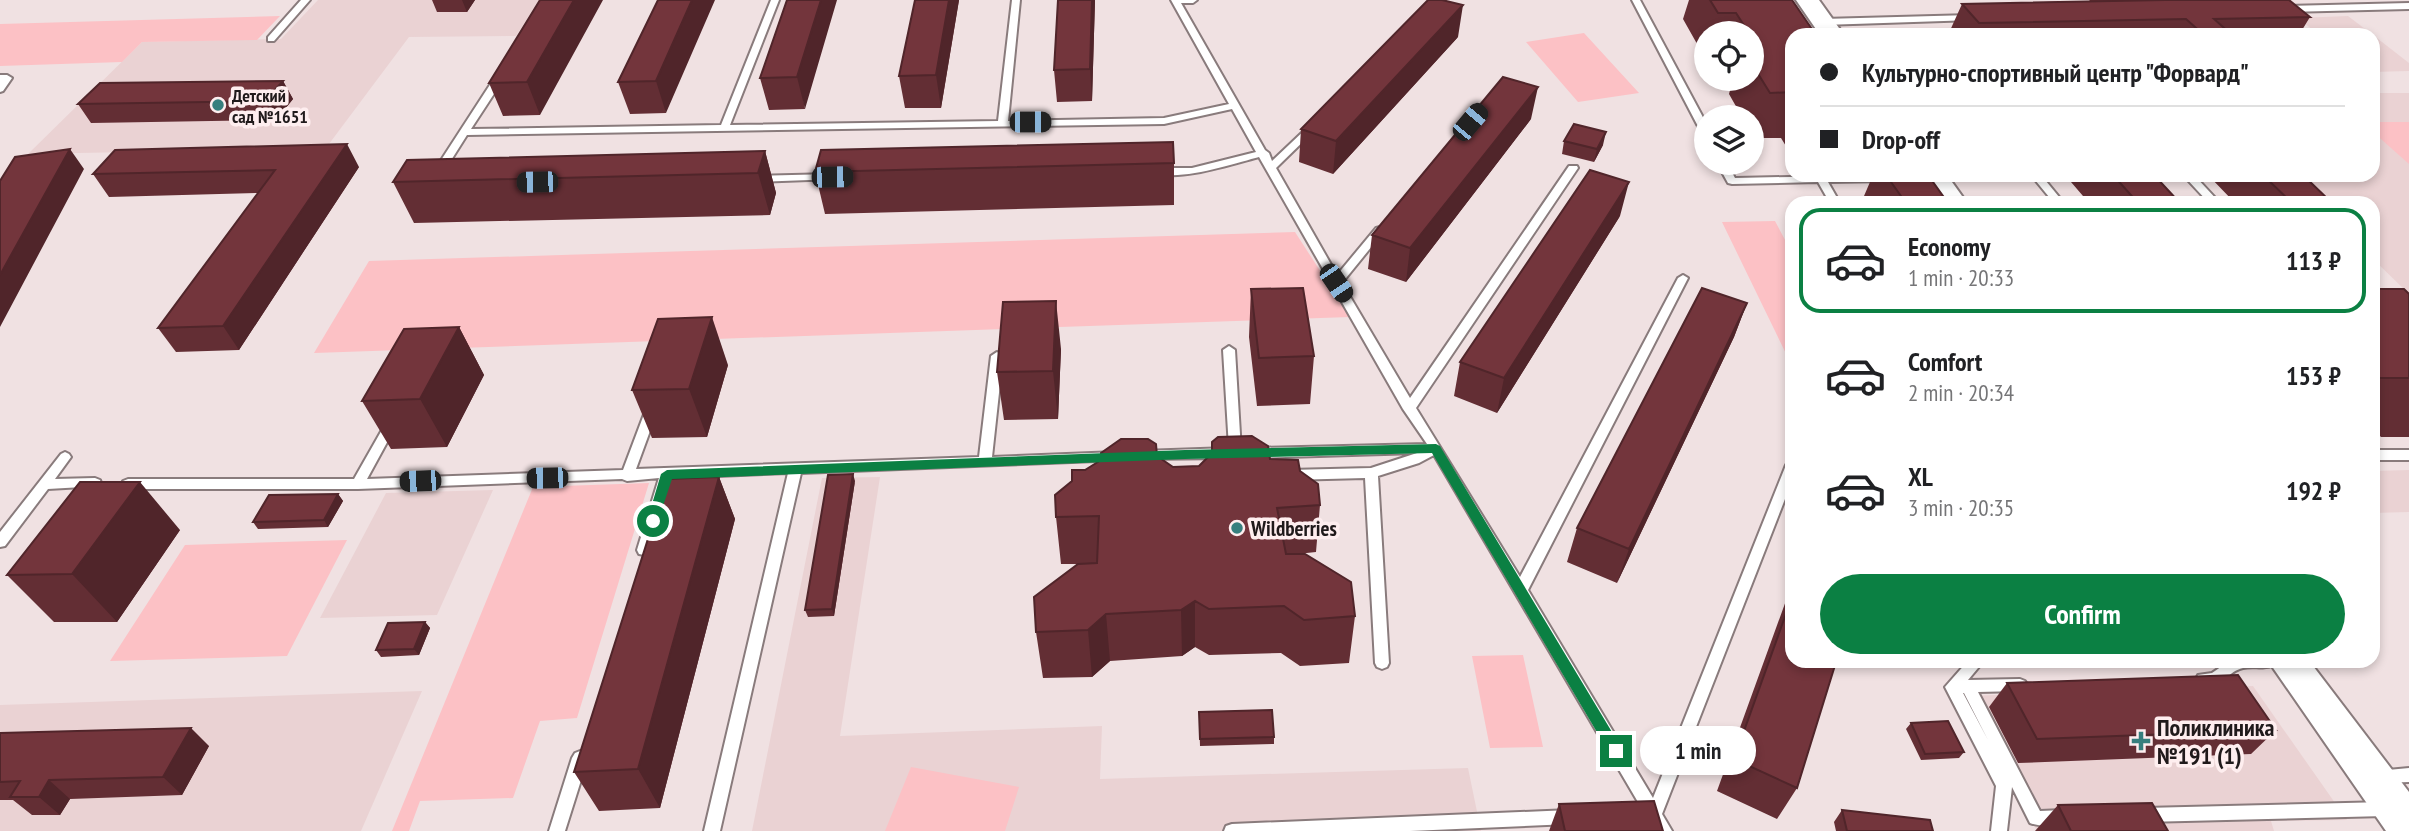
<!DOCTYPE html>
<html lang="en">
<head>
<meta charset="utf-8">
<style>
	:root { --surface:#fff; --page:#f2f2f2; --text:#202124; --muted:#757577; --line:#e0e0e0; --accent:#0b8043 }
	body { margin:0; font-family:"PT Sans Narrow",sans-serif; background:var(--page); color:var(--text); height:100vh; display:flex; flex-direction:column; font-size:26px; white-space:nowrap }
	* { box-sizing:border-box; margin:0 }
	p { font-size:23px; color:var(--muted) }
	.icon { flex:none; width:38px; height:38px; fill:none; stroke:currentColor; stroke-width:2; stroke-linecap:round; stroke-linejoin:round }
	.map { position:relative; flex:1; overflow:hidden }
	.sheet { position:absolute; left:1785px; top:196px; width:595px; height:472px; display:flex; flex-direction:column; background:var(--surface); border-radius:21px; box-shadow:0 4px 10px #0003 }
	.sheet>* { flex:none }
	.hud { position:absolute; left:1785px; top:28px; width:595px; height:154px; border-radius:21px; box-shadow:0 4px 10px #0003; display:grid; align-content:center; height:154px; padding:0 35px; background:var(--surface) }
	.tools { position:absolute; left:1694px; top:21px; display:grid; gap:14px }
	.tools a { display:grid; place-items:center; width:70px; height:70px; border-radius:50%; background:var(--surface); box-shadow:0 4px 10px #0003; font-size:35px }
	.end { position:absolute; width:32px; height:32px; margin:-16px; border:9px solid #0b8043; background:#fff; box-shadow:0 0 0 4px #fff }
	.from { border-radius:50% }
	.bubble { position:absolute; height:49px; border-radius:24px; background:var(--surface); box-shadow:0 4px 10px #0003; font-size:23px; font-weight:700; line-height:49px; text-align:center }
	.car { position:absolute; width:21px; height:42px; margin:-21px -10px; border-radius:9px; box-shadow:0 0 5px 2px #0007; background:linear-gradient(#222 24%,#8ab4d8 0 40%,#222 0 76%,#8ab4d8 0 86%,#222 0) }
	.hud b { display:flex; align-items:center; gap:24px; height:66px; font-size:26px }
	.hud b+b { border-top:2px solid var(--line) }
	.hud i { width:18px; height:18px; background:var(--text) }
	ul { padding:12px 0 0; list-style:none }
	li { display:flex; align-items:center; gap:21px; height:105px; margin:0 14px 10px; padding:0 21px; border:4px solid transparent; border-radius:21px }
	li div { flex:1 }
	li b { display:block; font-size:26px }
	li em { font-style:normal; font-weight:700 }
	li.active { border-color:var(--accent) }
	li>.icon { width:63px; height:63px; stroke-width:1.5 }
	.cta { display:flex; gap:14px; margin-top:auto; padding:14px 35px }
	.cta a { flex:1; height:80px; border-radius:42px; background:var(--accent); color:#fff; font-size:28px; font-weight:700; line-height:80px; text-align:center }
	.map>svg:first-child { display:block }
</style>
</head>
<body>
<div class="map">
<svg width="2409" height="831" viewBox="0 0 2409 831">
	<rect width="100%" height="100%" fill="#f0e1e2"/>
	<!-- built -->
	<path fill="#ead2d3" d="M318,0H539L516,36L409,37L326,148L28,154L142,42L281,39Z
		M2348,16L2373,35H2319L2298,18Z
		M2373,35L2409,63V71L2373,72Z
		M2373,93H2409V294L2373,259V203H2315L2287,175H2373Z
		M2409,470V512L2373,513V471Z
		M880,477L840,736L1102,726L1100,779L1468,768L1481,831H752L822,478Z
		M493,490L437,615L320,618L386,493Z
		M2253,686L2347,820L2271,821L2274,831H2037L1968,696Z
		M422,691L361,831H0V705Z"/>
	<!-- green -->
	<path fill="#fcc1c5" d="M280,16L257,40L142,42L122,62L0,66V24Z
		M1584,33L1639,93L1578,102L1526,42Z
		M2373,122H2409V164L2373,132Z
		M1775,221L1792,253V366L1722,222Z
		M1295,232L1350,317L314,353L369,261Z
		M649,483L577,718L540,721L513,798L420,801L409,831H392L533,487Z
		M347,540L287,656L110,661L185,545Z
		M1523,655L1543,747L1490,748L1472,656Z
		M911,767L1019,787L1005,831H885Z"/>
	<g fill="none" stroke-linecap="round" stroke-linejoin="round">
		<!-- service casing -->
		<g stroke="#897b7c" stroke-width="4">
			<path id="service" d="M301,0H310L274,41H268V37Z
				M771,0H779L730,125L998,121L1012,0H1020L1008,121L1164,118L1229,104L1171,0H1197L1193,3H1181L1265,150L1269,153L1272,161L1309,126H1315L1317,128L1276,168L1337,275L1376,228L1380,227L1385,230L1342,283L1410,398L1569,166H1577L1578,168L1416,408L1520,577L1678,278L1683,275L1688,278L1528,590L1653,798L1786,465L1788,462L1792,460V481L1662,814L1672,831H1655L1434,455L1419,463L1378,476L1389,663L1387,667L1382,669L1377,667L1375,663L1365,478L1289,480L1284,478L1283,475L1284,472L1289,470L1371,468L1417,453L1254,458L1250,456L1248,453L1250,450L1254,448L1427,444L1403,409L1259,157C1236,163 1173,184 1153,171L1158,168H1192L1256,152L1232,109L1164,124L467,135L443,173H435L434,171L495,77L500,74L505,77L471,129L721,125Z
				M1632,0H1640L1706,123V135L1701,132Z
				M2409,3V9L2283,12L2279,9L2283,6Z
				M1971,15L1974,16V20L1823,25L1819,22L1823,19Z
				M0,75H7L12,78L3,91L0,92Z
				M1717,163H1727L1735,178L1889,175L1894,178L1889,181L1828,182L1840,203H1830L1818,182L1732,184L1728,183Z
				M832,174L836,175V179L755,182L750,179L755,176Z
				M2031,175H2041L2064,203H2054Z
				M2183,175H2194L2220,203H2209Z
				M1229,346L1235,350L1241,451L1239,454L1229,458L1138,459L1136,456L1138,453L1142,451L1229,448L1223,350Z
				M997,352L1003,356L992,457L1117,452L1121,454L1123,457L1121,460L801,473L720,831H704L788,473L672,478L651,550L649,554L644,555L639,554L637,550L659,478L627,481L622,479L358,489H128L123,487L122,484L123,481L128,479H354L387,421L391,420L397,424L367,479L623,470L646,409L652,405L658,409L636,469L979,457L991,356Z
				M2373,450H2409V460H2373Z
				M65,452L69,454L71,457L55,479L95,478L100,480L101,483L100,486L48,489L5,546L0,547V532L61,454Z
				M1967,662H1983L1968,680L2020,679L2025,681L2027,685L2025,689L2020,691L1978,692L2040,811L2063,810L2069,812L2071,817L2069,822C2058,826 2041,827 2030,823L2012,787L2007,831H1991L1996,786L1945,687ZM1963,693H1964L1988,740Z
				M2228,662H2273L2271,666C2262,669 2253,666 2243,668C2225,672 2222,692 2198,683L2196,679L2198,675L2212,673Z
				M580,751L585,753L588,758L565,831H549L572,758L575,753Z
				M2409,768V782L2382,783L2377,781L2374,776L2377,771Z
				M2385,802L2391,804L2393,809L2391,814L2385,816L2144,822L2138,820L2136,815L2138,810L2144,808Z
				M1570,810L1576,812L1578,817L1576,822L1570,824L1410,831H1224L1226,826L1232,824Z"/>
		</g>
		<!-- tertiary casing -->
		<g stroke="#897b7c" stroke-width="4">
			<path id="tertiary" d="M1796,0H1819L1844,35H1820Z
				M1919,175H1947L1967,203H1939Z
				M2269,662H2310L2409,792V831H2386Z"/>
		</g>
		<!-- service -->
		<use href="#service" fill="#fff" fill-rule="evenodd"/>
		<!-- tertiary -->
		<use href="#tertiary" fill="#fff" fill-rule="evenodd"/>
	</g>
	<!-- wall -->
	<path fill="#632e34" d="M432,0H475L467,12H437Z
		M540,0V115L503,116L489,83Z
		M658,0L666,113L630,114L618,82Z
		M787,0L805,109L769,110L760,78Z
		M915,0H959L941,108H905L899,76Z
		M1058,0H1095L1092,101L1057,102L1054,70Z
		M1689,0H1792V156L1781,138H1754L1752,134V117H1742L1729,94L1733,79H1752V33H1706V58H1705L1683,19Z
		M2089,0H2122L2121,1L2310,17L2299,35H1948L1962,4L2090,1Z
		M1458,37L1333,174L1299,162L1301,129Z
		M283,81L293,99L276,120L91,123L78,104Z
		M1531,119L1406,282L1368,269L1372,235Z
		M1564,141L1603,145L1594,162L1562,154Z
		M765,151L776,193L770,215L414,223L393,182Z
		M1174,163V205L825,214L815,172Z
		M359,167L239,350L176,352L158,328L258,193L109,197L93,174Z
		M1873,175H1928L1948,203H1861Z
		M2065,175H2154L2180,203H2089Z
		M2208,175H2303L2332,203H2235Z
		M1620,216L1497,413L1454,396L1460,362Z
		M2373,287L2374,289L2409,294V437H2381L2373,429Z
		M1251,289L1314,356L1310,404L1257,406L1249,337Z
		M1747,303L1734,337L1617,583L1567,562L1577,528Z
		M459,327L484,375L447,447L391,449L362,401Z
		M1061,349L1058,419L1004,420L997,372Z
		M728,365L707,437L652,438L632,390Z
		M1157,456L1173,467L1199,466L1270,459L1300,471L1320,505L1316,552L1297,554L1355,616L1349,663L1300,666L1281,653L1209,655L1195,647L1182,656L1110,661L1092,677L1043,678L1036,632L1081,564H1061L1056,517L1085,470L1101,460Z
		M719,477L735,519L660,808L599,811L574,772Z
		M855,481L834,616L808,617L805,610Z
		M338,494L343,501L328,527L258,529L253,522Z
		M180,530L117,622H54L7,575Z
		M1792,584V662L1797,788L1777,819L1717,791Z
		M425,622L430,628L419,655L381,657L376,650Z
		M2007,683L2276,730L2251,754L2018,763L1989,707Z
		M1199,712L1274,737V744L1200,746Z
		M1911,723L1964,752L1959,758L1921,760L1906,729Z
		M0,733L209,746L182,795L70,799L60,815H32L13,800H0Z
		M1559,804L1663,831H1549Z
		M2058,805L2168,831H2035Z
		M1842,810L1933,831H1836L1834,822Z"/>
	<!-- shaded-wall -->
	<path fill="#50252a" d="M462,0H475L467,12Z
		M574,0H603L540,115L527,82Z
		M692,0H715L666,113L656,81Z
		M821,0H837L805,109L797,77Z
		M949,0H959L941,108L936,75Z
		M1092,0H1095L1092,101L1090,69Z
		M1463,5L1458,37L1333,174L1336,141Z
		M283,81L293,99L276,120L265,101Z
		M1538,87L1531,119L1406,282L1410,248Z
		M1606,132L1603,145L1594,162L1597,149Z
		M347,144L359,167L239,350L223,326Z
		M70,149L84,169L0,327V275Z
		M765,151L776,193L770,215L758,173Z
		M1629,182L1620,216L1497,413L1504,378Z
		M1056,301L1061,349L1058,419L1053,371Z
		M1747,303L1734,337L1617,583L1629,549Z
		M712,317L728,365L707,437L689,389Z
		M459,327L484,375L447,447L420,399Z
		M853,474L855,481L834,616L832,609Z
		M719,477L735,519L660,808L638,769Z
		M140,482L180,530L117,622L72,574Z
		M338,494L343,501L328,527L324,520Z
		M1195,601V647L1182,656L1181,610Z
		M1106,614L1110,661L1092,677L1088,630Z
		M425,622L430,628L419,655L414,649Z
		M191,728L209,746L182,795L163,777Z
		M49,780L70,799L60,815L39,797Z"/>
	<!-- building -->
	<path fill="#73353c" stroke="#50252a" stroke-width="2" d="M540,0H574L527,82L489,83Z
		M658,0H692L656,81L618,82Z
		M787,0H821L797,77L760,78Z
		M915,0H949L936,75L899,76Z
		M1058,0H1092L1090,69L1054,70Z
		M1428,0H1442L1463,5L1336,141L1301,129Z
		M1710,0H1792L1816,35H1792V92L1770,93L1752,64V49H1759L1752,37V33H1749L1736,13H1718Z
		M2165,0H2289L2310,17L2214,19L2232,35H2204L2186,19L1979,23L1962,4Z
		M1503,77L1538,87L1410,248L1372,235Z
		M283,81L265,101L78,104L100,83Z
		M1574,124L1606,132L1597,149L1564,141Z
		M1173,142L1174,163L815,172L821,150Z
		M347,144L223,326L158,328L275,170L93,174L115,150Z
		M70,149L0,275V181L15,157Z
		M765,151L758,173L393,182L407,160Z
		M1590,170L1629,182L1504,378L1460,362Z
		M1886,175H1928L1948,203H1906Z
		M2113,175H2154L2180,203H2138Z
		M2263,175H2303L2332,203H2292Z
		M2373,287L2374,289H2404L2409,294V378H2375L2373,376Z
		M1303,288L1314,356L1259,358L1251,289Z
		M1702,288L1747,303L1629,549L1577,528Z
		M1056,301L1053,371L997,372L1003,302Z
		M712,317L689,389L632,390L658,319Z
		M459,327L420,399L362,401L404,329Z
		M1252,436L1268,446L1270,459L1298,460L1300,471L1318,484L1320,505L1277,508L1286,554H1305L1351,582L1355,616L1304,620L1284,606L1209,609L1195,601L1181,610L1106,614L1088,630L1036,632L1034,597L1078,564L1097,563L1099,516L1056,517L1055,495L1072,481V470H1085L1101,460V453L1121,439H1148L1156,444L1157,456L1173,467L1199,466L1212,453V442L1218,437Z
		M853,474L832,609L805,610L828,475Z
		M719,477L638,769L574,772L667,479Z
		M80,482H140L72,574L7,575Z
		M338,494L324,520L253,522L269,495Z
		M1792,597V662H1836L1797,788L1734,759Z
		M425,622L414,649L376,650L388,623Z
		M2238,675L2276,730L2037,739L2007,683Z
		M1272,710L1274,737L1200,739L1199,712Z
		M1948,721L1964,752L1925,754L1911,723Z
		M191,728L163,777L49,780L39,797H10L20,781L0,782V733Z
		M1654,801L1663,831H1565L1559,804Z
		M2152,803L2168,831H2071L2058,805Z
		M1842,810L1930,820L1933,831H1847Z"/>
	<!-- route -->
	<path fill="#0b8043" d="M1436,444L1440,446L1621,747V756H1611L1432,453L1185,459L672,479L657,524L653,525L647,521L661,474L667,470L1185,450Z"/>
	<!-- markers -->
	<g fill="#367f7e" stroke="#feeeef" stroke-width="2.5">
		<circle cx="218" cy="105" r="7"/>
		<circle cx="1237" cy="528" r="7"/>
		<path d="M2137.5 730.5h7v7h7v7h-7v7h-7v-7h-7v-7h7z"/>
	</g>
	<g text-anchor="middle" dominant-baseline="central" stroke-width="7" stroke-linejoin="round" paint-order="stroke">
		<!-- far-poi labels -->
		<g font-size="18" font-weight="bold" fill="#201a1b" stroke="#feeeef" text-anchor="start">
			<text x="232" y="95">Детский<tspan x="232" dy="21">сад №1651</tspan></text>
		</g>
		<!-- poi labels -->
		<g font-size="21" font-weight="bold" fill="#201a1b" stroke="#feeeef" text-anchor="start">
			<text x="1251" y="528">Wildberries</text>
		</g>
		<!-- near-poi labels -->
		<g font-size="24" font-weight="bold" fill="#201a1b" stroke="#feeeef" text-anchor="start">
			<text x="2157" y="727">Поликлиника<tspan x="2157" dy="28">№191 (1)</tspan></text>
		</g>
	</g>
</svg>
<div class="tools">
<a><svg class="icon" aria-label="locate" viewBox="0 0 24 24"><circle cx="12" cy="12" r="6"/><path d="M12 2v4M12 18v4M2 12h4M18 12h4"/></svg></a>
<a><svg class="icon" aria-label="layers" viewBox="0 0 24 24"><path d="M12 4l9 5-9 5-9-5zM3 14l9 5 9-5"/></svg></a>
</div>
<i class="end from" style="left:653px;top:521px"></i>
<i class="end" style="left:1616px;top:751px"></i>
<div class="bubble" style="left:1640px;top:726px;width:116px">1 min</div>
<i class="car" style="left:1030px;top:122px;rotate:90deg"></i>
<i class="car" style="left:1470px;top:122px;rotate:40deg"></i>
<i class="car" style="left:832px;top:177px;rotate:89deg"></i>
<i class="car" style="left:537px;top:182px;rotate:269deg"></i>
<i class="car" style="left:1336px;top:283px;rotate:146deg"></i>
<i class="car" style="left:547px;top:478px;rotate:269deg"></i>
<i class="car" style="left:420px;top:481px;rotate:268deg"></i>
<div class="hud">
<b><i class="from"></i>Культурно-спортивный центр &quot;Форвард&quot;</b>
<b><i></i>Drop-off</b>
</div>
<section class="sheet">
<ul>
<li class="active"><svg class="icon" aria-label="car" viewBox="0 0 24 24"><path d="M5 17H2v-5l4-1 3-4h7l3 4 3 1v5h-3M9 17h6M6 11h13"/><circle cx="7" cy="17" r="2"/><circle cx="17" cy="17" r="2"/></svg><div><b>Economy</b><p>1 min · 20:33</p></div><em>113 ₽</em></li>
<li><svg class="icon" aria-label="car" viewBox="0 0 24 24"><path d="M5 17H2v-5l4-1 3-4h7l3 4 3 1v5h-3M9 17h6M6 11h13"/><circle cx="7" cy="17" r="2"/><circle cx="17" cy="17" r="2"/></svg><div><b>Comfort</b><p>2 min · 20:34</p></div><em>153 ₽</em></li>
<li><svg class="icon" aria-label="car" viewBox="0 0 24 24"><path d="M5 17H2v-5l4-1 3-4h7l3 4 3 1v5h-3M9 17h6M6 11h13"/><circle cx="7" cy="17" r="2"/><circle cx="17" cy="17" r="2"/></svg><div><b>XL</b><p>3 min · 20:35</p></div><em>192 ₽</em></li>
</ul>
<div class="cta"><a>Confirm</a></div>
</section>
</div>
</body>
</html>
